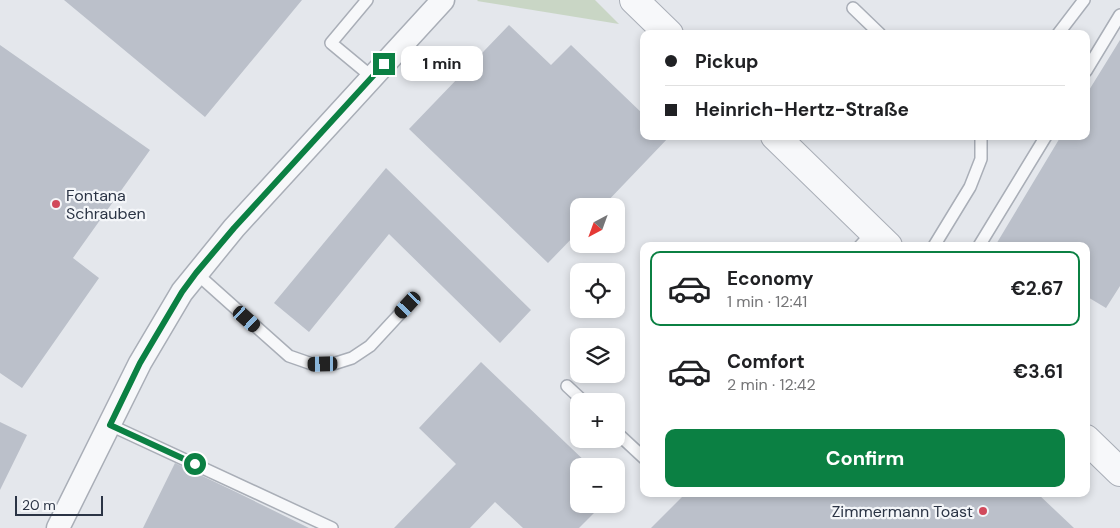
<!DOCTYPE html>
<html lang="en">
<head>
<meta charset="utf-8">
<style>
	:root { --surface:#fff; --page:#f2f2f2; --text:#202124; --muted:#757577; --line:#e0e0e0; --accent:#0b8043 }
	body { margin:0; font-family:"DM Sans",sans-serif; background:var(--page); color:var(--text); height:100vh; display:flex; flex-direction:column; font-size:19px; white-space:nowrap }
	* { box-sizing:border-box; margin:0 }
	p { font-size:16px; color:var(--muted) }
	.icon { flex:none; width:28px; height:28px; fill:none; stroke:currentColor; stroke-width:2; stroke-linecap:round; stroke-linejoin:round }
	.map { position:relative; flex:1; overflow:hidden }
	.drawer { position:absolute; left:640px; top:242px; width:450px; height:255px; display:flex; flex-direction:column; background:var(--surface); border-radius:10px; box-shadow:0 2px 8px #0003 }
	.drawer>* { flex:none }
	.banner { position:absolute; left:640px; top:30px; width:450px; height:110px; border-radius:10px; box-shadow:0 2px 8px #0003; display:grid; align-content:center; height:110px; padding:0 25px; background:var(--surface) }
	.needle { width:32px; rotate:221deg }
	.fabs { position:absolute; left:570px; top:198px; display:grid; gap:10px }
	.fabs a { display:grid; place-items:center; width:55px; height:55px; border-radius:10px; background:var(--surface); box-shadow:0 2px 8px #0003; font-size:25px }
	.scale { position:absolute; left:15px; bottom:12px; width:88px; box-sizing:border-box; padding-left:5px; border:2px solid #2b3445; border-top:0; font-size:14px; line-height:18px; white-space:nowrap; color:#2b3445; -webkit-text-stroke:4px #f4f6f9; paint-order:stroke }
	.end { position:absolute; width:22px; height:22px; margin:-11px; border:6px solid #0b8043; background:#fff; box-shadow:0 0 0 2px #fff }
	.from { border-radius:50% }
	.bubble { position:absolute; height:35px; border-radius:10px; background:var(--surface); box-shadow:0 2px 8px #0003; font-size:16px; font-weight:700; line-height:35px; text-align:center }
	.car { position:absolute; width:15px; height:30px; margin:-15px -8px; border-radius:6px; box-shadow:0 0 4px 1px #0007; background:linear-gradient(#222 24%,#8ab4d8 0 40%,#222 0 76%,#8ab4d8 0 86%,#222 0) }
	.banner b { display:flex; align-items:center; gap:18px; height:48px; font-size:19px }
	.banner b+b { border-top:1px solid var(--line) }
	.banner i { width:12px; height:12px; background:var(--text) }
	ul { padding:9px 0 0; list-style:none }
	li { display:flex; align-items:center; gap:15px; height:75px; margin:0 10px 8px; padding:0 15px; border:2px solid transparent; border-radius:10px }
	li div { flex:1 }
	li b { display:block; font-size:19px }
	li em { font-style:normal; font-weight:700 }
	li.on { border-color:var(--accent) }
	li>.icon { width:45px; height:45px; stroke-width:1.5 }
	.cta { display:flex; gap:10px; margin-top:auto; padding:10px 25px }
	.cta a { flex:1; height:58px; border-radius:10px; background:var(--accent); color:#fff; font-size:20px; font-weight:700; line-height:58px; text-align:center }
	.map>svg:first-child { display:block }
</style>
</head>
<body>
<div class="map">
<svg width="1120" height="528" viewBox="0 0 1120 528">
	<rect width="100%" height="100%" fill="#e4e7ec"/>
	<!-- green -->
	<path fill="#c9d6c5" d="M478,0H595L619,24L477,1Z"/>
	<!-- building -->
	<path fill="#bbc0ca" d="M64,0H302L205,117Z
		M509,25L551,65L571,45L644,115V136H670L603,206H579V231L548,263L409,129Z
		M1120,40V286L1106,308L1086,296V246H995L1061,136H1086V95Z
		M0,45L150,150L73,258L99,278L22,388L0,373Z
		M386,168L531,310L500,343L389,234L309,332L274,303Z
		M481,362L590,466H579V504H603L579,528H523L495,502L470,528H394L456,464L419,428Z
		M0,422L27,435L0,490Z
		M175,463L236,492L309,528H143Z
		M685,494H1038L1074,528H651Z"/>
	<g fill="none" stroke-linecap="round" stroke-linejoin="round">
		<!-- service casing -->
		<g stroke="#a9aeb7" stroke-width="14">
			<path id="service" d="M367,0L331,43L372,77
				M853,8L880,34
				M1058,34L1084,0
				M1086,71L1120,15
				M860,246L873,232
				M934,246L970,187L981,159V136
				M979,246L1046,136
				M196,273L289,356L312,364H333L352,358L370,346L408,305
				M567,386L583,401
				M110,425L332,528
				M616,432L644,458"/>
		</g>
		<!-- minor casing -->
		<g stroke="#a9aeb7" stroke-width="25">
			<path id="minor" d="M58,528L140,363L182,292L234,228L443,0"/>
		</g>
		<!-- tertiary casing -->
		<g stroke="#a9aeb7" stroke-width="30">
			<path id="tertiary" d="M634,0L669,34
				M775,136L888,246
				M1086,439L1120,472"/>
		</g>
		<!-- service -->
		<use href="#service" stroke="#f7f8fa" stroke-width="11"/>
		<!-- minor -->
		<use href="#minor" stroke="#f7f8fa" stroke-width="22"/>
		<!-- tertiary -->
		<use href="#tertiary" stroke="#f7f8fa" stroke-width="28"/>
	</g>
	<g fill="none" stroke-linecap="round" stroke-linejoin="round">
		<!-- route -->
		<path stroke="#0b8043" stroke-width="6" d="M195,464L110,425L140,363L182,292L196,273L234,228L384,64"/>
	</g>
	<!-- markers -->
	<g fill="#d1495b" stroke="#f4f6f9" stroke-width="2">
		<circle cx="56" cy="204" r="5"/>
		<circle cx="983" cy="511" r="5"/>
	</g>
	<g text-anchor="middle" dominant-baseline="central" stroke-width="4.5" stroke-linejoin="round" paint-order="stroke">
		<!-- poi labels -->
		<g font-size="16" fill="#2b3445" stroke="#f4f6f9" text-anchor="start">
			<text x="66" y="195">Fontana<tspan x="66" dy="18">Schrauben</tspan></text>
			<text x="973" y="511" text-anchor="end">Zimmermann Toast</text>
		</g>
	</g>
</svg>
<div class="fabs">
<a><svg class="needle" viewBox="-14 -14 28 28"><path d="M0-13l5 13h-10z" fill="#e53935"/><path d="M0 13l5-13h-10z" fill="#757577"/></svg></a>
<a><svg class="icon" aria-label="locate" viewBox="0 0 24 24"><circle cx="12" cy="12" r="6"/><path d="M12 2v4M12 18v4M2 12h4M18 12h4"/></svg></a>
<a><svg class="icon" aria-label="layers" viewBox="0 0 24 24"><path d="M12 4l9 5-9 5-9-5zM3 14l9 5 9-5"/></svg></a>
<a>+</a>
<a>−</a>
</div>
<div class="scale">20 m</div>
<i class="end from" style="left:195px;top:464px"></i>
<i class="end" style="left:384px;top:64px"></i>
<div class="bubble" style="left:401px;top:46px;width:82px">1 min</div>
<i class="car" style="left:408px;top:305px;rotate:223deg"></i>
<i class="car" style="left:247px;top:319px;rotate:132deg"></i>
<i class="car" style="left:323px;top:364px;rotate:269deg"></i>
<div class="banner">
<b><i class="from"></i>Pickup</b>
<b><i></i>Heinrich-Hertz-Straße</b>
</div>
<section class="drawer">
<ul>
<li class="on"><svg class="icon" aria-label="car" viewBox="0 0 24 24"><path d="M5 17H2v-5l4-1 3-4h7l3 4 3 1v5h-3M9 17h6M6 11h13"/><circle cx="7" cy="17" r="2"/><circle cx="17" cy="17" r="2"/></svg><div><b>Economy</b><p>1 min · 12:41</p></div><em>€2.67</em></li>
<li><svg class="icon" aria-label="car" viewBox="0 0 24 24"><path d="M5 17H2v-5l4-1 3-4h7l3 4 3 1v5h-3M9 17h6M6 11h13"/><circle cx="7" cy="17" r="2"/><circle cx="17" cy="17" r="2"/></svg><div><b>Comfort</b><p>2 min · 12:42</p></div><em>€3.61</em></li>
</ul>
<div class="cta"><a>Confirm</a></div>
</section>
</div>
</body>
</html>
